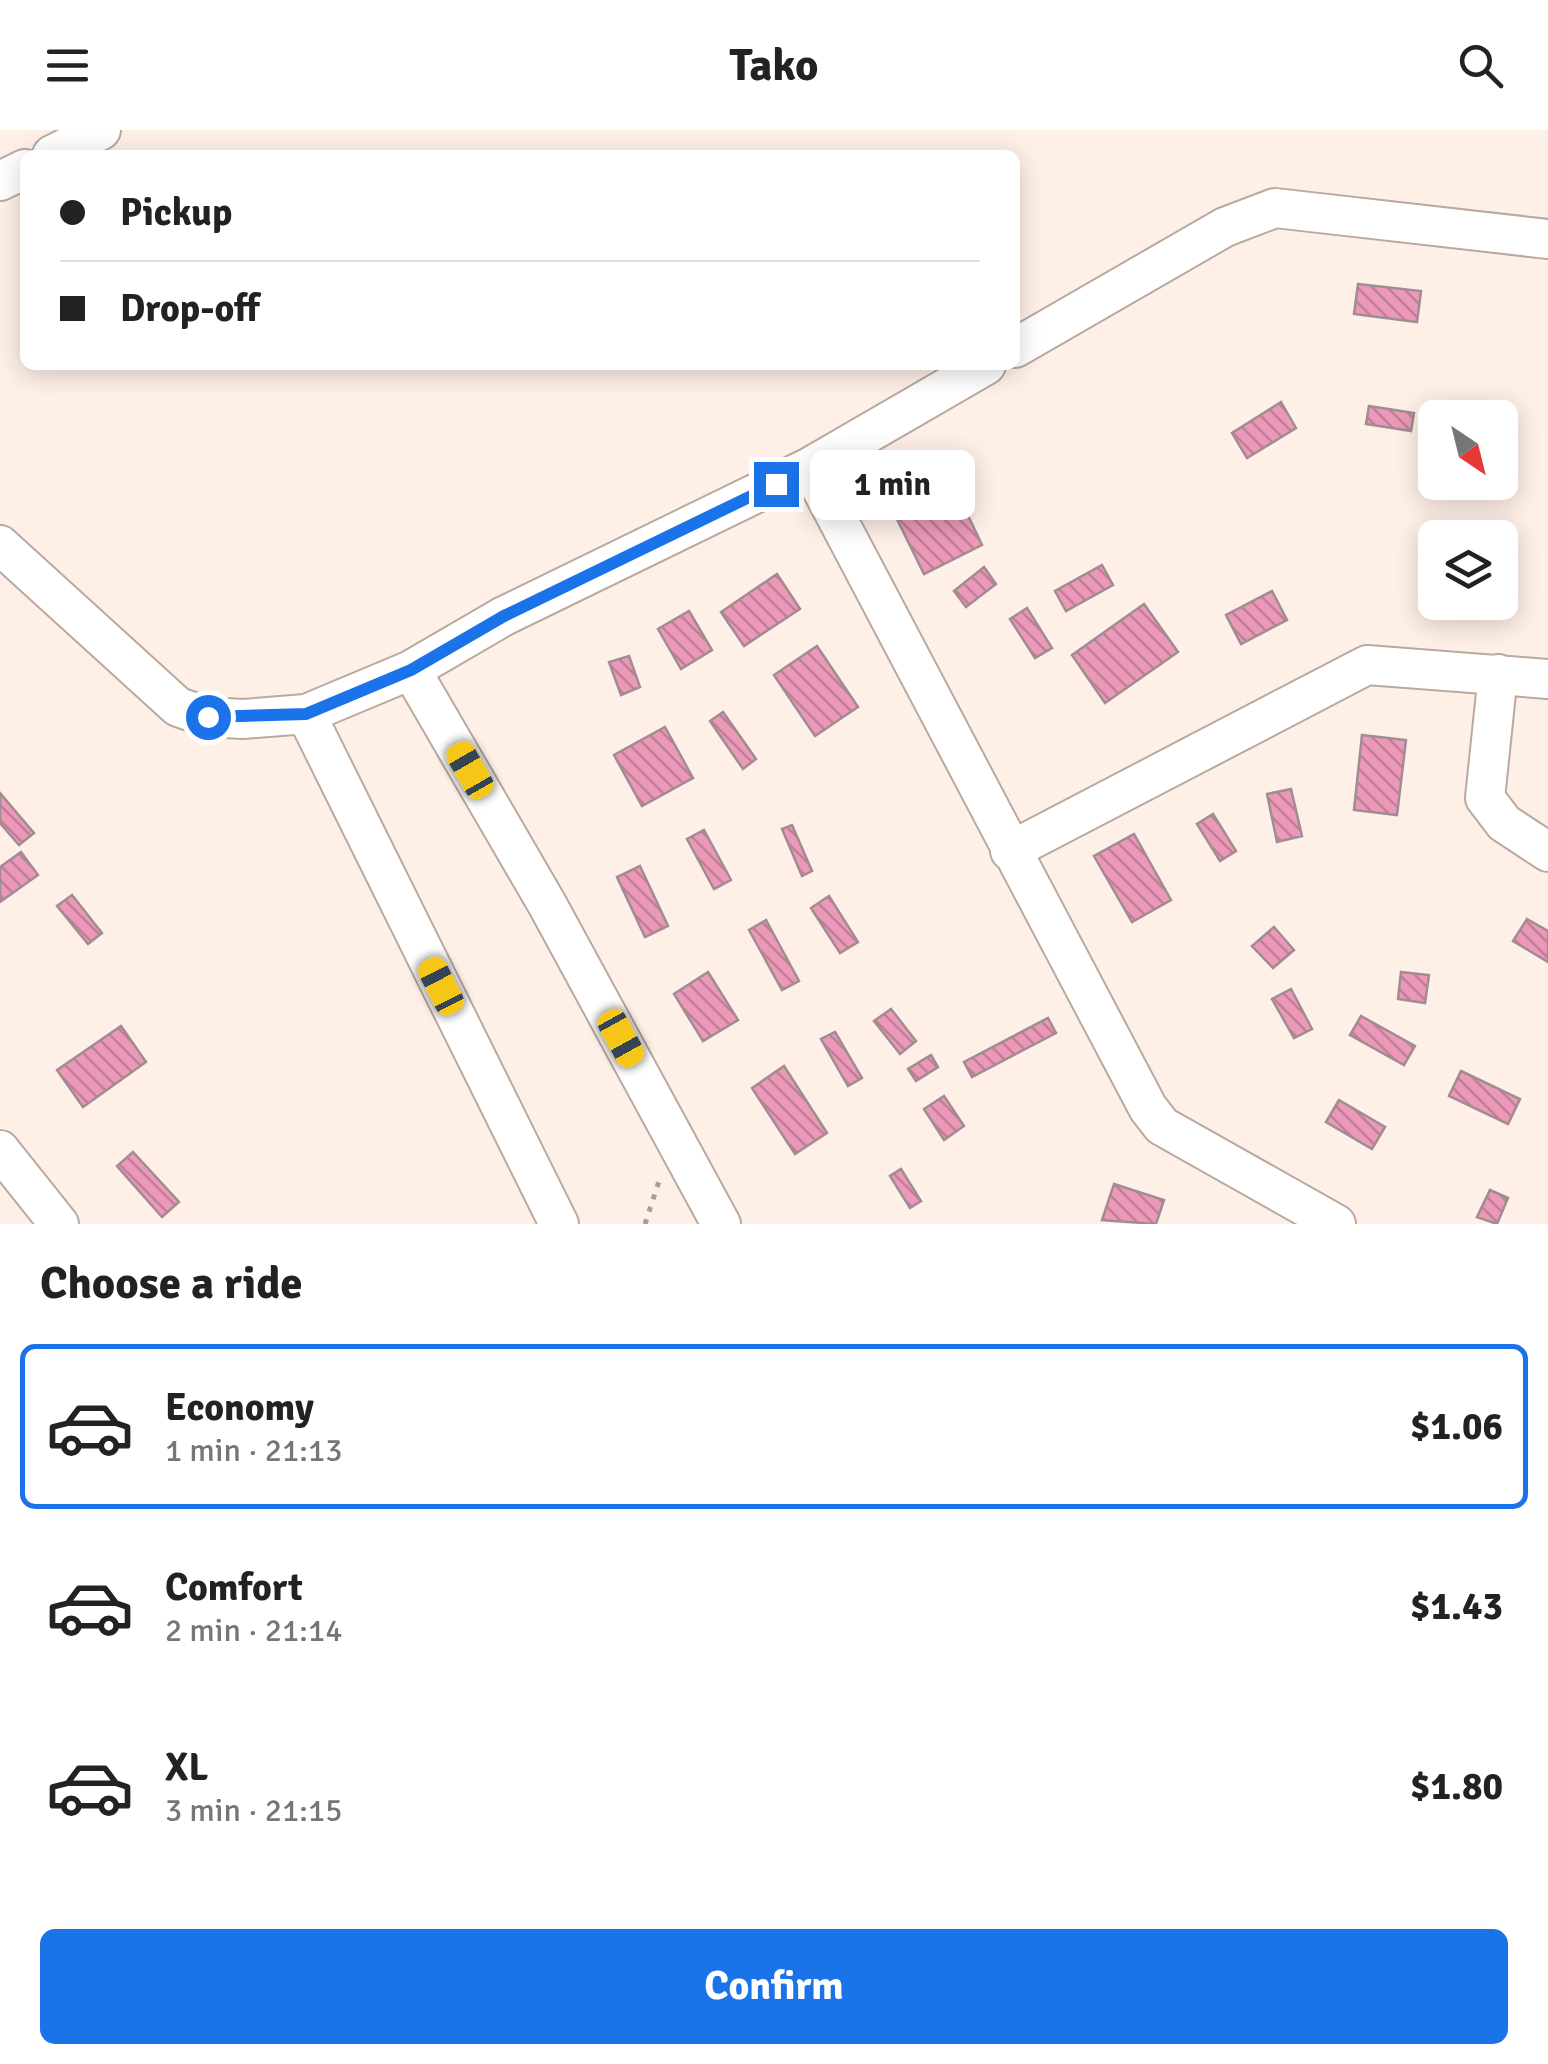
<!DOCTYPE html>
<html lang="en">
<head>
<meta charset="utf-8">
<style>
	:root { --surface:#fff; --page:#f6f6f6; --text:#222; --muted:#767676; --line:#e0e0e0; --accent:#1a73e8 }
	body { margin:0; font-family:Signika,sans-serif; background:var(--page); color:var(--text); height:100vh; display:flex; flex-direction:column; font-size:38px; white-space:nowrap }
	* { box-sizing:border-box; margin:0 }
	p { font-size:32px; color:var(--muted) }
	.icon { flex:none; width:55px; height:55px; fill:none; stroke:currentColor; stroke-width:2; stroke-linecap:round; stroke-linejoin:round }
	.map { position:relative; height:1094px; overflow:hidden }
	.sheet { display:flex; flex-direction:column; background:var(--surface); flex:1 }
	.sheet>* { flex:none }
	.banner { position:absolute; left:20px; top:20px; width:1000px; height:220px; border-radius:15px; box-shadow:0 5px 25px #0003; display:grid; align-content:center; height:220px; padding:0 40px; background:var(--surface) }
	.needle { width:65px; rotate:145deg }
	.fabs { position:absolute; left:1418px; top:270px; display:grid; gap:20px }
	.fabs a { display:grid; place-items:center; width:100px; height:100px; border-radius:15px; background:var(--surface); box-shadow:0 5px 25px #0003; font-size:50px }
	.end { position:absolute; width:45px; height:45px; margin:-22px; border:12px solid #1a73e8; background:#fff; box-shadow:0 0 0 5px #fff }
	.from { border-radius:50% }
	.bubble { position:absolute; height:70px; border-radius:15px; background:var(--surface); box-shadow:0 5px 25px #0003; font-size:32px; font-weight:700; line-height:70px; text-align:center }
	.car { position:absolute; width:30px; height:60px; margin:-30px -15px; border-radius:12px; box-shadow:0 0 8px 2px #0007; background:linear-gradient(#f5c518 24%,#345 0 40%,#f5c518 0 76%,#345 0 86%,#f5c518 0) }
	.banner b { display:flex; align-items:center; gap:35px; height:95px; font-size:38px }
	.banner b+b { border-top:2px solid var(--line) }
	.banner i { width:25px; height:25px; background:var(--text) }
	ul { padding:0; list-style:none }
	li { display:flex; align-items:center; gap:30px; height:165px; margin:0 20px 15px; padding:0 20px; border:5px solid transparent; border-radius:15px }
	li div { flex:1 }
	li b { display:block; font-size:38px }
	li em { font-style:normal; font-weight:700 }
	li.selected { border-color:var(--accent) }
	li>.icon { width:90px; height:90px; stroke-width:1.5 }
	h2 { padding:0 40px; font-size:45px; line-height:120px }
	.action { display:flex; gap:20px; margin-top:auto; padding:20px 40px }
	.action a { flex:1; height:115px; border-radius:15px; background:var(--accent); color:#fff; font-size:40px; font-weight:700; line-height:115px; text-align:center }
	header { display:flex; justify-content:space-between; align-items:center; height:130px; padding:0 40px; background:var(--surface); font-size:45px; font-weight:700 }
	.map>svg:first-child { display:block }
</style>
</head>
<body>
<header><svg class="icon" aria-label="menu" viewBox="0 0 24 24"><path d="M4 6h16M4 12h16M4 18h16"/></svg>Tako<svg class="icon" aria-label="search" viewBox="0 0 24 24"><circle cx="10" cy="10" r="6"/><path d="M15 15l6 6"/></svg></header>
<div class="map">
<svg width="1548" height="1094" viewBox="0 0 1548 1094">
	<defs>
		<pattern id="building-back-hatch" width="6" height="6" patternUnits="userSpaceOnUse" patternTransform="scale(2.5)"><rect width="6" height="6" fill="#ec99b9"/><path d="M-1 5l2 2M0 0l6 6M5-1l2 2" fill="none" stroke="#c07e97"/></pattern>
	</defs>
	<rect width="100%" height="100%" fill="#fff0e7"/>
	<!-- building -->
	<path fill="url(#building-back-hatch)" stroke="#a08c92" stroke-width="2.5" d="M1358,154L1421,161L1417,192L1354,184Z
		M1281,272L1296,298L1247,328L1232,303Z
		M1369,276L1414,283L1411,301L1366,294Z
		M1464,276L1465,288H1443L1442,278Z
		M952,352L982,415L924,444L893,381Z
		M1102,435L1113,455L1066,481L1055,461Z
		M984,437L996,454L966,477L954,461Z
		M777,444L800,479L744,516L721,482Z
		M1272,461L1287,490L1241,514L1226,485Z
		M1144,474L1178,522L1105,573L1072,525Z
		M1027,478L1052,518L1035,528L1010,489Z
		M689,481L712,520L681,539L658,499Z
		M817,516L858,577L815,606L774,545Z
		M629,526L640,557L621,565L609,532Z
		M723,582L756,629L743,639L710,591Z
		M665,597L693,648L642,676L614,625Z
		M1362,605L1406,610L1397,685L1354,680Z
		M1291,659L1302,706L1277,712L1267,664Z
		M0,663L34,703L19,715L0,693Z
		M1213,684L1236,721L1220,731L1197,694Z
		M792,695L812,741L802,746L782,699Z
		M704,700L731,750L714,759L687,709Z
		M1134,704L1171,770L1132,792L1094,726Z
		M21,722L38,745L0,772V737Z
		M640,736L668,796L645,807L617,747Z
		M72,765L102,803L88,814L57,776Z
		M829,766L858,812L840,823L811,778Z
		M1527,789L1548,801V832L1513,811Z
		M766,790L799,851L782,860L749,800Z
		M1274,797L1294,820L1273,838L1252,816Z
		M708,842L738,890L703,911L674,864Z
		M1401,842L1429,845L1425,873L1398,869Z
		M1291,859L1312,899L1294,908L1272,869Z
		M891,879L916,911L900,924L874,891Z
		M1361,886L1415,916L1404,935L1350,905Z
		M1048,888L1056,903L972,947L964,932Z
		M121,896L146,932L83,977L57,940Z
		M835,902L862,948L848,956L821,909Z
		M931,925L938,937L916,951L908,939Z
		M784,936L827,1003L795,1024L752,958Z
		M1461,941L1520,969L1508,994L1449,966Z
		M944,966L964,996L944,1010L924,979Z
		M1339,970L1385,997L1372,1019L1326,992Z
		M133,1022L179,1072L162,1087L117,1036Z
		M901,1039L921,1071L910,1078L890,1046Z
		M1114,1054L1164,1070L1156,1094L1102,1090Z
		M1490,1060L1508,1068L1497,1094L1477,1087Z"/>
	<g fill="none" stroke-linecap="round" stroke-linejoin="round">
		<!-- minor casing -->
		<g stroke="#baa99e" stroke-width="42">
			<path id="minor" d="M52,25L101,0
				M0,51L25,39
				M1015,218L1225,97L1275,78L1548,109
				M810,337L1148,978L1162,996L1336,1094
				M0,415L178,577L208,587L243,589L306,584L411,540L504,486L810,337L986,235
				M411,540L547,774L721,1094
				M1498,544L1485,668L1504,693L1548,722
				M306,584L559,1094
				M1010,721L1367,535L1548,549
				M0,1020L59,1094"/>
		</g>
		<!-- path -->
		<path stroke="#a99d96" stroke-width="5" stroke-dasharray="5 8" stroke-linecap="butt" d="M645,1094L660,1048"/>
		<!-- minor -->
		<use href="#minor" stroke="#fff" stroke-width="38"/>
	</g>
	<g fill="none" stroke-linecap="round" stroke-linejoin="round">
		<!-- route -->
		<path stroke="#1a73e8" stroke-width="12" d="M208,587L306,584L411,540L504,486L776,354"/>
	</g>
</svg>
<div class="fabs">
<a><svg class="needle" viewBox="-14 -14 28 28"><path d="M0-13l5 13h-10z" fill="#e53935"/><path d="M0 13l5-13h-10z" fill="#767676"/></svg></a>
<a><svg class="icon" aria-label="layers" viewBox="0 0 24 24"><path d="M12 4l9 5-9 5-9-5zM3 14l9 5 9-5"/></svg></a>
</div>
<i class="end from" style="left:208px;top:587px"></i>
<i class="end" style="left:776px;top:354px"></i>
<div class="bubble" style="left:810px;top:320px;width:165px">1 min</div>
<i class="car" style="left:470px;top:640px;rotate:330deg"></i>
<i class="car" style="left:441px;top:856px;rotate:333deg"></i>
<i class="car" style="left:621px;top:908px;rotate:151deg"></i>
<div class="banner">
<b><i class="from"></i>Pickup</b>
<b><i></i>Drop-off</b>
</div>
</div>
<section class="sheet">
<h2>Choose a ride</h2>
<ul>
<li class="selected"><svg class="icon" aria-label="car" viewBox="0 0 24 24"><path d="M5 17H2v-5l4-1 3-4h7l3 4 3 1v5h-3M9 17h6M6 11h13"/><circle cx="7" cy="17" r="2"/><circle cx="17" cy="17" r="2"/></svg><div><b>Economy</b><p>1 min · 21:13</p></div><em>$1.06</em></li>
<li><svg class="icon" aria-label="car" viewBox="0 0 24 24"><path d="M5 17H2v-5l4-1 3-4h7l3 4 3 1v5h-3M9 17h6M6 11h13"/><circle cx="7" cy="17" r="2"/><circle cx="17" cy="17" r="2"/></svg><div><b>Comfort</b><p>2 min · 21:14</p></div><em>$1.43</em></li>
<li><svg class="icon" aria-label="car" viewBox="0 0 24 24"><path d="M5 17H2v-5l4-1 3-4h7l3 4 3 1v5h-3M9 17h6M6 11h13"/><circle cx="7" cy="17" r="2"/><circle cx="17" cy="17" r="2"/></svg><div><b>XL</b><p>3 min · 21:15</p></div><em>$1.80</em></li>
</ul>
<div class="action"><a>Confirm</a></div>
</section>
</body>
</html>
